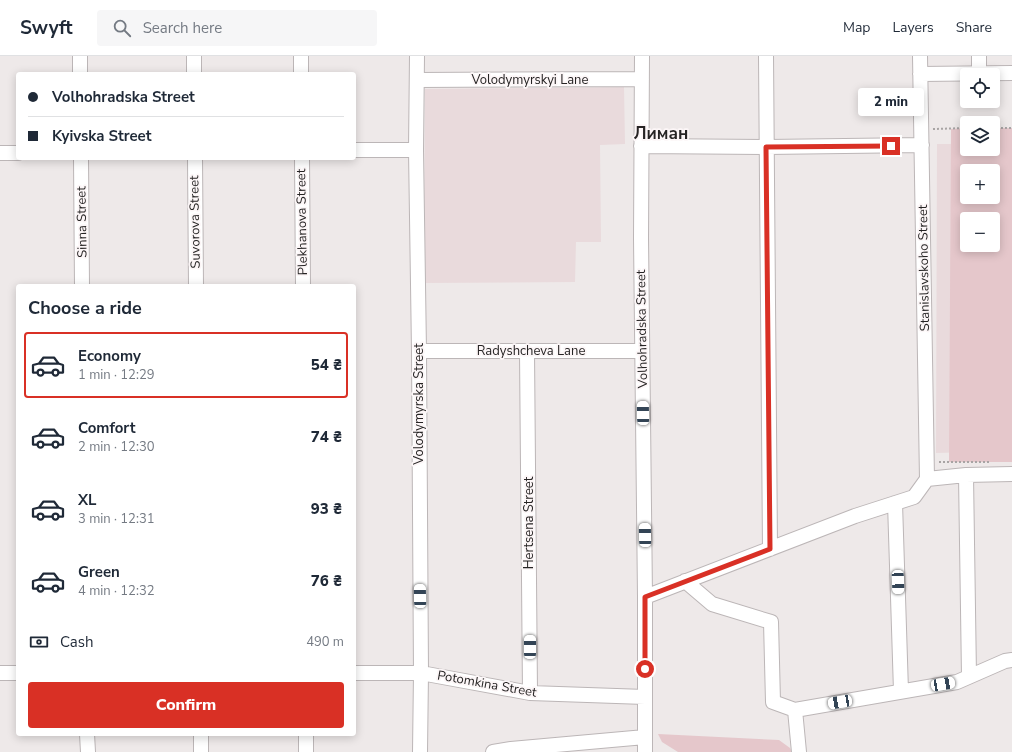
<!DOCTYPE html>
<html lang="en">
<head>
<meta charset="utf-8">
<style>
	:root { --surface:#fff; --page:#f6f6f7; --text:#1f2937; --muted:#747a83; --line:#e0e1e3; --accent:#d93025 }
	body { margin:0; font-family:"Nunito Sans",sans-serif; background:var(--page); color:var(--text); height:100vh; display:flex; flex-direction:column; font-size:15px; white-space:nowrap }
	* { box-sizing:border-box; margin:0 }
	p { font-size:13px; color:var(--muted) }
	.icon { flex:none; width:22px; height:22px; fill:none; stroke:currentColor; stroke-width:2; stroke-linecap:round; stroke-linejoin:round }
	.map { position:relative; flex:1; overflow:hidden }
	.drawer { position:absolute; left:16px; top:228px; width:340px; height:452px; display:flex; flex-direction:column; background:var(--surface); border-radius:4px; box-shadow:0 2px 10px #0003 }
	.drawer>* { flex:none }
	.banner { position:absolute; left:16px; top:16px; width:340px; height:88px; border-radius:4px; box-shadow:0 2px 10px #0003; display:grid; align-content:center; height:88px; padding:0 12px; background:var(--surface) }
	.fabs { position:absolute; left:960px; top:12px; display:grid; gap:8px }
	.fabs a { display:grid; place-items:center; width:40px; height:40px; border-radius:4px; background:var(--surface); box-shadow:0 2px 10px #0003; font-size:20px }
	.end { position:absolute; width:18px; height:18px; margin:-9px; border:5px solid #d93025; background:#fff; box-shadow:0 0 0 2px #fff }
	.from { border-radius:50% }
	.bubble { position:absolute; height:28px; border-radius:4px; background:var(--surface); box-shadow:0 2px 10px #0003; font-size:13px; font-weight:800; line-height:28px; text-align:center }
	.car { position:absolute; width:12px; height:24px; margin:-12px -6px; border-radius:5px; box-shadow:0 0 3px 1px #0007; background:linear-gradient(#fff 24%,#345 0 40%,#fff 0 76%,#345 0 86%,#fff 0) }
	.banner b { display:flex; align-items:center; gap:14px; height:38px; font-size:15px }
	.banner b+b { border-top:1px solid var(--line) }
	.banner i { width:10px; height:10px; background:var(--text) }
	ul { padding:0; list-style:none }
	li { display:flex; align-items:center; gap:12px; height:66px; margin:0 8px 6px; padding:0 4px; border:2px solid transparent; border-radius:4px }
	li div { flex:1 }
	li b { display:block; font-size:15px }
	li em { font-style:normal; font-weight:800 }
	li.on { border-color:var(--accent) }
	li>.icon { width:36px; height:36px; stroke-width:1.5 }
	h2 { padding:0 12px; font-size:18px; line-height:48px }
	.pay { display:flex; align-items:center; gap:10px; height:44px; padding:0 12px; font-size:15px }
	.pay p { margin-inline-start:auto }
	.action { display:flex; gap:8px; margin-top:auto; padding:8px 12px }
	.action a { flex:1; height:46px; border-radius:4px; background:var(--accent); color:#fff; font-size:16px; font-weight:800; line-height:46px; text-align:center }
	header { display:flex; align-items:center; gap:24px; box-sizing:border-box; height:56px; padding:0 20px; background:var(--surface); border-bottom:1px solid var(--line) }
	header strong { font-size:19px }
	nav { display:flex; gap:22px; margin-inline-start:auto; font-size:14px }
	.search { width:280px; height:36px; background:var(--page); display:flex; align-items:center; gap:10px; box-sizing:border-box; padding:0 14px; border-radius:4px; color:var(--muted); font-size:15px }
	.map>svg:first-child { display:block }
</style>
</head>
<body>
<header>
<strong>Swyft</strong>
<div class="search"><svg class="icon" aria-label="search" viewBox="0 0 24 24"><circle cx="10" cy="10" r="6"/><path d="M15 15l6 6"/></svg>Search here</div>
<nav><a>Map</a><a>Layers</a><a>Share</a></nav>
</header>
<div class="map">
<svg width="1012" height="696" viewBox="0 0 1012 696">
	<rect width="100%" height="100%" fill="#eee9e9"/>
	<!-- built -->
	<path fill="#e9dadc" fill-rule="evenodd" d="M624,31L625,88L600,89L601,186H576L575,226L424,227L425,33Z
		M937,88H967V93H993L1012,395L936,397ZM967,115H993V141H967ZM967,163H993V189H967Z"/>
	<!-- green -->
	<path fill="#e5c7cb" fill-rule="evenodd" d="M967,72V93H993V72H1012V406H949L951,73ZM967,115H993V141H967ZM967,163H993V189H967Z
		M658,678L779,684L790,692L792,696H678L662,686Z"/>
	<g fill="none" stroke-linecap="round" stroke-linejoin="round">
		<!-- minor casing -->
		<g stroke="#bcb6b7" stroke-width="16">
			<path id="minor" d="M80,0V18
				M194,0V18
				M301,0V18
				M417,0L416,94L419,295L421,617L420,696
				M642,0L641,182L645,541V696
				M766,0L770,493
				M920,0L927,423
				M979,0V17
				M920,18L1012,17
				M417,24L642,23
				M641,90L767,91L922,89
				M354,94H416
				M0,97H18
				M81,102L82,230
				M195,102L196,230
				M302,102L303,230
				M419,295H642
				M527,296L530,637
				M966,419L969,620
				M895,447L901,635
				M685,525L712,548L771,566L773,646L795,654
				M645,541L855,460L914,441L927,423L966,419L1012,418
				M0,617H18
				M354,617H421L530,637L645,641
				M87,678L88,696
				M201,678V696
				M306,696V678
				M493,696L511,693L645,681
				M799,696L795,654L957,626L1005,605L1012,604"/>
		</g>
		<!-- path -->
		<path stroke="#a8a4a4" stroke-width="2" stroke-dasharray="2 2" stroke-linecap="butt" d="M993,72H1012
			M933,73L967,72
			M939,406H990"/>
		<!-- minor -->
		<use href="#minor" stroke="#fff" stroke-width="14"/>
	</g>
	<g fill="none" stroke-linecap="round" stroke-linejoin="round">
		<!-- route -->
		<path stroke="#d93025" stroke-width="5" d="M645,613V541L770,493L766,91L891,90"/>
	</g>
	<g text-anchor="middle" dominant-baseline="central" stroke-width="3.5" stroke-linejoin="round" paint-order="stroke">
		<!-- street labels -->
		<g font-size="13" fill="#262424" stroke="#fcf6f7">
			<text x="530" y="24">Volodymyrskyi Lane</text>
			<text transform="translate(82 166) rotate(-91)">Sinna Street</text>
			<text transform="translate(195 166) rotate(-91)">Suvorova Street</text>
			<text transform="translate(302 166) rotate(-91)">Plekhanova Street</text>
			<text transform="translate(924 212) rotate(-91)">Stanislavskoho Street</text>
			<text transform="translate(642 273) rotate(-91)">Volhohradska Street</text>
			<text x="531" y="295">Radyshcheva Lane</text>
			<text transform="translate(419 348) rotate(-90)">Volodymyrska Street</text>
			<text transform="translate(529 467) rotate(-90)">Hertsena Street</text>
			<text transform="translate(487 628) rotate(10)">Potomkina Street</text>
		</g>
		<!-- district labels -->
		<g font-size="17" font-weight="bold" fill="#262424" stroke="#fcf6f7">
			<text x="661" y="77">Лиман</text>
		</g>
	</g>
</svg>
<div class="fabs">
<a><svg class="icon" aria-label="locate" viewBox="0 0 24 24"><circle cx="12" cy="12" r="6"/><path d="M12 2v4M12 18v4M2 12h4M18 12h4"/></svg></a>
<a><svg class="icon" aria-label="layers" viewBox="0 0 24 24"><path d="M12 4l9 5-9 5-9-5zM3 14l9 5 9-5"/></svg></a>
<a>+</a>
<a>−</a>
</div>
<i class="end from" style="left:645px;top:613px"></i>
<i class="end" style="left:891px;top:90px"></i>
<div class="bubble" style="left:858px;top:32px;width:66px">2 min</div>
<i class="car" style="left:643px;top:357px;rotate:359deg"></i>
<i class="car" style="left:645px;top:479px;rotate:359deg"></i>
<i class="car" style="left:898px;top:526px;rotate:178deg"></i>
<i class="car" style="left:420px;top:540px;rotate:359deg"></i>
<i class="car" style="left:530px;top:591px;rotate:0deg"></i>
<i class="car" style="left:943px;top:628px;rotate:80deg"></i>
<i class="car" style="left:840px;top:646px;rotate:260deg"></i>
<div class="banner">
<b><i class="from"></i>Volhohradska Street</b>
<b><i></i>Kyivska Street</b>
</div>
<section class="drawer">
<h2>Choose a ride</h2>
<ul>
<li class="on"><svg class="icon" aria-label="car" viewBox="0 0 24 24"><path d="M5 17H2v-5l4-1 3-4h7l3 4 3 1v5h-3M9 17h6M6 11h13"/><circle cx="7" cy="17" r="2"/><circle cx="17" cy="17" r="2"/></svg><div><b>Economy</b><p>1 min · 12:29</p></div><em>54 ₴</em></li>
<li><svg class="icon" aria-label="car" viewBox="0 0 24 24"><path d="M5 17H2v-5l4-1 3-4h7l3 4 3 1v5h-3M9 17h6M6 11h13"/><circle cx="7" cy="17" r="2"/><circle cx="17" cy="17" r="2"/></svg><div><b>Comfort</b><p>2 min · 12:30</p></div><em>74 ₴</em></li>
<li><svg class="icon" aria-label="car" viewBox="0 0 24 24"><path d="M5 17H2v-5l4-1 3-4h7l3 4 3 1v5h-3M9 17h6M6 11h13"/><circle cx="7" cy="17" r="2"/><circle cx="17" cy="17" r="2"/></svg><div><b>XL</b><p>3 min · 12:31</p></div><em>93 ₴</em></li>
<li><svg class="icon" aria-label="car" viewBox="0 0 24 24"><path d="M5 17H2v-5l4-1 3-4h7l3 4 3 1v5h-3M9 17h6M6 11h13"/><circle cx="7" cy="17" r="2"/><circle cx="17" cy="17" r="2"/></svg><div><b>Green</b><p>4 min · 12:32</p></div><em>76 ₴</em></li>
</ul>
<div class="pay"><svg class="icon" aria-label="cash" viewBox="0 0 24 24"><path d="M3 7h18v10H3z"/><circle cx="12" cy="12" r="2"/></svg>Cash<p>490 m</p></div>
<div class="action"><a>Confirm</a></div>
</section>
</div>
</body>
</html>
